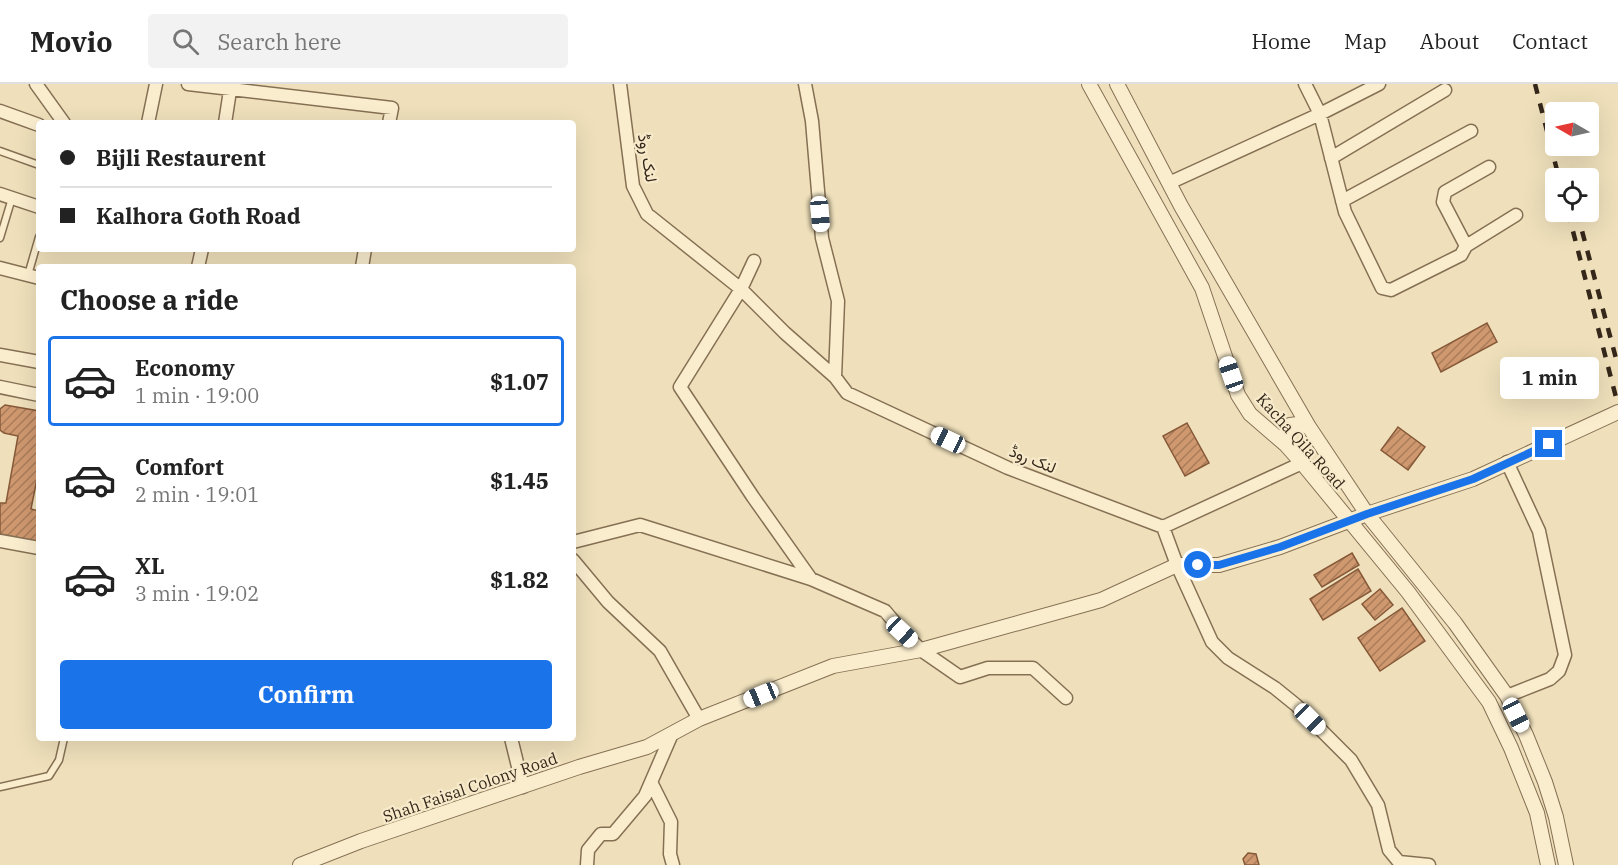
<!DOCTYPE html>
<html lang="en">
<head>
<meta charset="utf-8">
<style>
	:root { --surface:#fff; --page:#f2f2f2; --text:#222; --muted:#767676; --line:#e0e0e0; --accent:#1a73e8 }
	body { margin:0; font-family:"IBM Plex Serif",Vazirmatn,serif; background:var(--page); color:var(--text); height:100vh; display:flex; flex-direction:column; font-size:22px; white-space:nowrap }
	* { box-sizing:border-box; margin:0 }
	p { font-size:20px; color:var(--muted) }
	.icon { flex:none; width:33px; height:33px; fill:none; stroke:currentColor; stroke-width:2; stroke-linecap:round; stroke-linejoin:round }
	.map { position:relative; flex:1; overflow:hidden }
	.panel { position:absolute; left:36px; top:180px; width:540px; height:477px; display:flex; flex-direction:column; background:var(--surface); border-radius:6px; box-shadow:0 6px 24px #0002 }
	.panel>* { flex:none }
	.top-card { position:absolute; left:36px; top:36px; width:540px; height:132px; border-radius:6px; box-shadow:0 6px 24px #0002; display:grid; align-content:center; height:132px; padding:0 24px; background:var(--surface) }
	.needle { width:39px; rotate:279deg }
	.buttons { position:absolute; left:1545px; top:18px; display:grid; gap:12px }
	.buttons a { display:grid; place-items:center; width:54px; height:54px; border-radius:6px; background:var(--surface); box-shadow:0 6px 24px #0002; font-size:30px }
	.end { position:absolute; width:27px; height:27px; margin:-14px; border:8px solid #1a73e8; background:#fff; box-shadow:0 0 0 3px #fff }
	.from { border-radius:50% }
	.bubble { position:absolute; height:42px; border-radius:6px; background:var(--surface); box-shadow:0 6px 24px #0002; font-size:20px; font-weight:700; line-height:42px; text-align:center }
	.car { position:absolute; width:18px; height:36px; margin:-18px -9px; border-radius:8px; box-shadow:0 0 4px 2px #0007; background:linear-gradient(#fff 24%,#345 0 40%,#fff 0 76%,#345 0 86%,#fff 0) }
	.top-card b { display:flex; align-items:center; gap:21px; height:57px; font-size:22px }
	.top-card b+b { border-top:2px solid var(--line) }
	.top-card i { width:15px; height:15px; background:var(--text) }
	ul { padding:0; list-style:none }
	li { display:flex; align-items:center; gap:18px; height:90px; margin:0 12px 9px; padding:0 12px; border:3px solid transparent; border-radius:6px }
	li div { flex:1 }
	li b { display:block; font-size:22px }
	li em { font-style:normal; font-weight:700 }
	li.selected { border-color:var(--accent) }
	li>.icon { width:54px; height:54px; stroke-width:1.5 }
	h2 { padding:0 24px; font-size:27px; line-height:72px }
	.primary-button { display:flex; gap:12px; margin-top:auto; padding:12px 24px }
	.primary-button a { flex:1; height:69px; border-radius:6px; background:var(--accent); color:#fff; font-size:24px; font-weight:700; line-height:69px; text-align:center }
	header { display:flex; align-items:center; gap:36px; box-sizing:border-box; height:84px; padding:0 30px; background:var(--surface); border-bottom:2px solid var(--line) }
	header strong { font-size:28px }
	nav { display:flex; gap:33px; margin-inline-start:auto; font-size:21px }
	.search { width:420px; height:54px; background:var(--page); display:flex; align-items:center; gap:15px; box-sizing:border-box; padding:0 21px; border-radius:6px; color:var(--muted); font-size:22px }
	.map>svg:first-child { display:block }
</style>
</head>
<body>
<header>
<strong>Movio</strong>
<div class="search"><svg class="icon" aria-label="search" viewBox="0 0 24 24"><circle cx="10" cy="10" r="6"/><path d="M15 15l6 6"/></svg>Search here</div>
<nav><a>Home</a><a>Map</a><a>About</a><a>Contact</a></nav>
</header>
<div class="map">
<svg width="1618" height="781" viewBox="0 0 1618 781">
	<defs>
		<pattern id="building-hatch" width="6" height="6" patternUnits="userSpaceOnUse" patternTransform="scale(1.5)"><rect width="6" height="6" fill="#cf986f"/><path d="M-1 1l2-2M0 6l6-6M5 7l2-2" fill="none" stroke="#a97c5a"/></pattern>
	</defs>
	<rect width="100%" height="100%" fill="#efe0bb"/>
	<!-- building -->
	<path fill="url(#building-hatch)" stroke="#865939" stroke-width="1.5" d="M1487,239L1497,258L1441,288L1432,269Z
		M5,321L39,327V385L31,425L39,427V458L0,450V419H6L18,352L4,349L0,346V325Z
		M1187,339L1209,379L1185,392L1163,352Z
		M1398,343L1425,363L1408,386L1381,366Z
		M1352,469L1359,481L1322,503L1314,491Z
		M1358,485L1371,507L1323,536L1310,515Z
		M1380,505L1393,521L1375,536L1362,520Z
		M1402,524L1425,557L1380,587L1358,554Z
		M1248,769L1256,770L1259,781H1245L1243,775Z"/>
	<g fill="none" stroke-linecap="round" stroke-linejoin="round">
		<!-- service casing -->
		<g stroke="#867054" stroke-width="9">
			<path id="service" d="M0,67L39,81
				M0,154L12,114
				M28,191L39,153
				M0,703L49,692L59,676L64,654"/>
		</g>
		<!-- minor casing -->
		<g stroke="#867054" stroke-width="15">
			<path id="minor" d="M36,0L64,39
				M188,0L392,24L389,39
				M620,0L633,102L647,130L741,205L785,249L835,293L847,309L1008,384L1163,443L1177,481L1212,558L1228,574L1275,604L1296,621L1351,676L1378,721L1389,766L1399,778L1429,781
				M805,0L812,37L822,154L838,217L835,293
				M1305,0L1320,30L1379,0
				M0,27L39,41
				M148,39L156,0
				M225,39L231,0
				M1331,74L1445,6
				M1169,99L1320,30L1345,128L1382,204L1391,206L1461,171L1466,162L1516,131
				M0,110L39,123
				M1342,117L1471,47
				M1466,162L1443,118L1445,108L1489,83
				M754,177L741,205L680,303L753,413L811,495
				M198,183L202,165
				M362,183L365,165
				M0,184L39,194
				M0,271L39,278
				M0,303L39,311
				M1163,443L1302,379
				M0,457L39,464
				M573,458L640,441L811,495L885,527L902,547L921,566L960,593L988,584H1033L1066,614
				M573,476L608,518L660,567L699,635
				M1507,612L1550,595L1559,587L1565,571L1539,447L1507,378
				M511,654L523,703
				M652,700L671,738L670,770L673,781
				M587,781L588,766L601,750H613L645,712L671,652"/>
		</g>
		<!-- tertiary casing -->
		<g stroke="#867054" stroke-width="16">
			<path id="tertiary" d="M1089,0L1202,204L1238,311L1250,330L1286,361L1302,379L1408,508L1489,618L1511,664L1537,729L1548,781
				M1117,0L1181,122L1309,343L1367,430L1455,539L1507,612L1526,651L1545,698L1556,733L1566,781
				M1286,361V349L1290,341L1298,340L1309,343
				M300,781L361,757L579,683L647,663L699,635L833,582L921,566L1101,516L1177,481H1219L1280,463L1367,430L1473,395L1618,328"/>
		</g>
		<!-- service -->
		<use href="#service" stroke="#faedce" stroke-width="6"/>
		<!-- minor -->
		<use href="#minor" stroke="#faedce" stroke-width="12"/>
		<!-- tertiary -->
		<use href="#tertiary" stroke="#faedce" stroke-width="14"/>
		<!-- rail -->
		<path stroke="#35271a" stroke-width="4.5" stroke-dasharray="10 10" stroke-linecap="butt" d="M1535,0L1559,94
			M1568,128L1618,321
			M1577,128L1618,282"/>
	</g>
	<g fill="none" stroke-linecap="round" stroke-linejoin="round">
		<!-- route -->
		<path stroke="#1a73e8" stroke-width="8" d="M1198,481H1219L1280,463L1367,430L1473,395L1549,360"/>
	</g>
	<g text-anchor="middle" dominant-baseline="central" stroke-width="4.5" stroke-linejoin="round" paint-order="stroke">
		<!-- street labels -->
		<g font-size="16" fill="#35271a" stroke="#f6eaca">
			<text transform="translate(648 74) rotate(80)">لنک روڈ</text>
			<text transform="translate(1301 357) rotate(48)">Kacha Qila Road</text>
			<text transform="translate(1033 375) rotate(22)">لنک روڈ</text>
			<text transform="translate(470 703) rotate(-19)">Shah Faisal Colony Road</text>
		</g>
	</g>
</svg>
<div class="buttons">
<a><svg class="needle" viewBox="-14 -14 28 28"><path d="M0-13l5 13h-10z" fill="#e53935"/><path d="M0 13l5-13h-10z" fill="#767676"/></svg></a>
<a><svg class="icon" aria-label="locate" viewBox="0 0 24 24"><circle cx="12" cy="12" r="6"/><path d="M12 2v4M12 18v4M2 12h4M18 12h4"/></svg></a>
</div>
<i class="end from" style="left:1198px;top:481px"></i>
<i class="end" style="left:1549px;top:360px"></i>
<div class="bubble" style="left:1500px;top:273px;width:99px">1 min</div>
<i class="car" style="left:820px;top:130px;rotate:175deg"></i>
<i class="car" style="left:1231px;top:290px;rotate:341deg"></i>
<i class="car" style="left:948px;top:356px;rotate:295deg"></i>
<i class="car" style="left:902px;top:548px;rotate:133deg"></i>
<i class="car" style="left:761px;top:611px;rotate:248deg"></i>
<i class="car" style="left:1516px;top:631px;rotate:153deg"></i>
<i class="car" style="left:1310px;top:635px;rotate:135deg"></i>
<div class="top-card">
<b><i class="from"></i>Bijli Restaurent</b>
<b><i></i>Kalhora Goth Road</b>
</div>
<section class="panel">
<h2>Choose a ride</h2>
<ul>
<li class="selected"><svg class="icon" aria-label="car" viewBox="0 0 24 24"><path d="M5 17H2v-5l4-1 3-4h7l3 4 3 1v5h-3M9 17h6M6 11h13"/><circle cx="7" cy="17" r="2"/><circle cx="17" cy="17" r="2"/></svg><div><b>Economy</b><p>1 min · 19:00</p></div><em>$1.07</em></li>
<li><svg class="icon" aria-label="car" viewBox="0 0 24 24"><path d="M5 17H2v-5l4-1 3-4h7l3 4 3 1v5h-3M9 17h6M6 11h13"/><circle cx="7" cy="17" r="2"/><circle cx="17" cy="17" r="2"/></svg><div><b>Comfort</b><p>2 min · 19:01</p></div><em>$1.45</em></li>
<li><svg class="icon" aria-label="car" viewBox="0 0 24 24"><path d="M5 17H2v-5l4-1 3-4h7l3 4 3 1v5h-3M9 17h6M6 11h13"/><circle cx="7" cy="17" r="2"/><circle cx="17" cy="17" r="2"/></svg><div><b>XL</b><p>3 min · 19:02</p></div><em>$1.82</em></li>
</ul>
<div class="primary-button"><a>Confirm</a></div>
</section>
</div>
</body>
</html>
